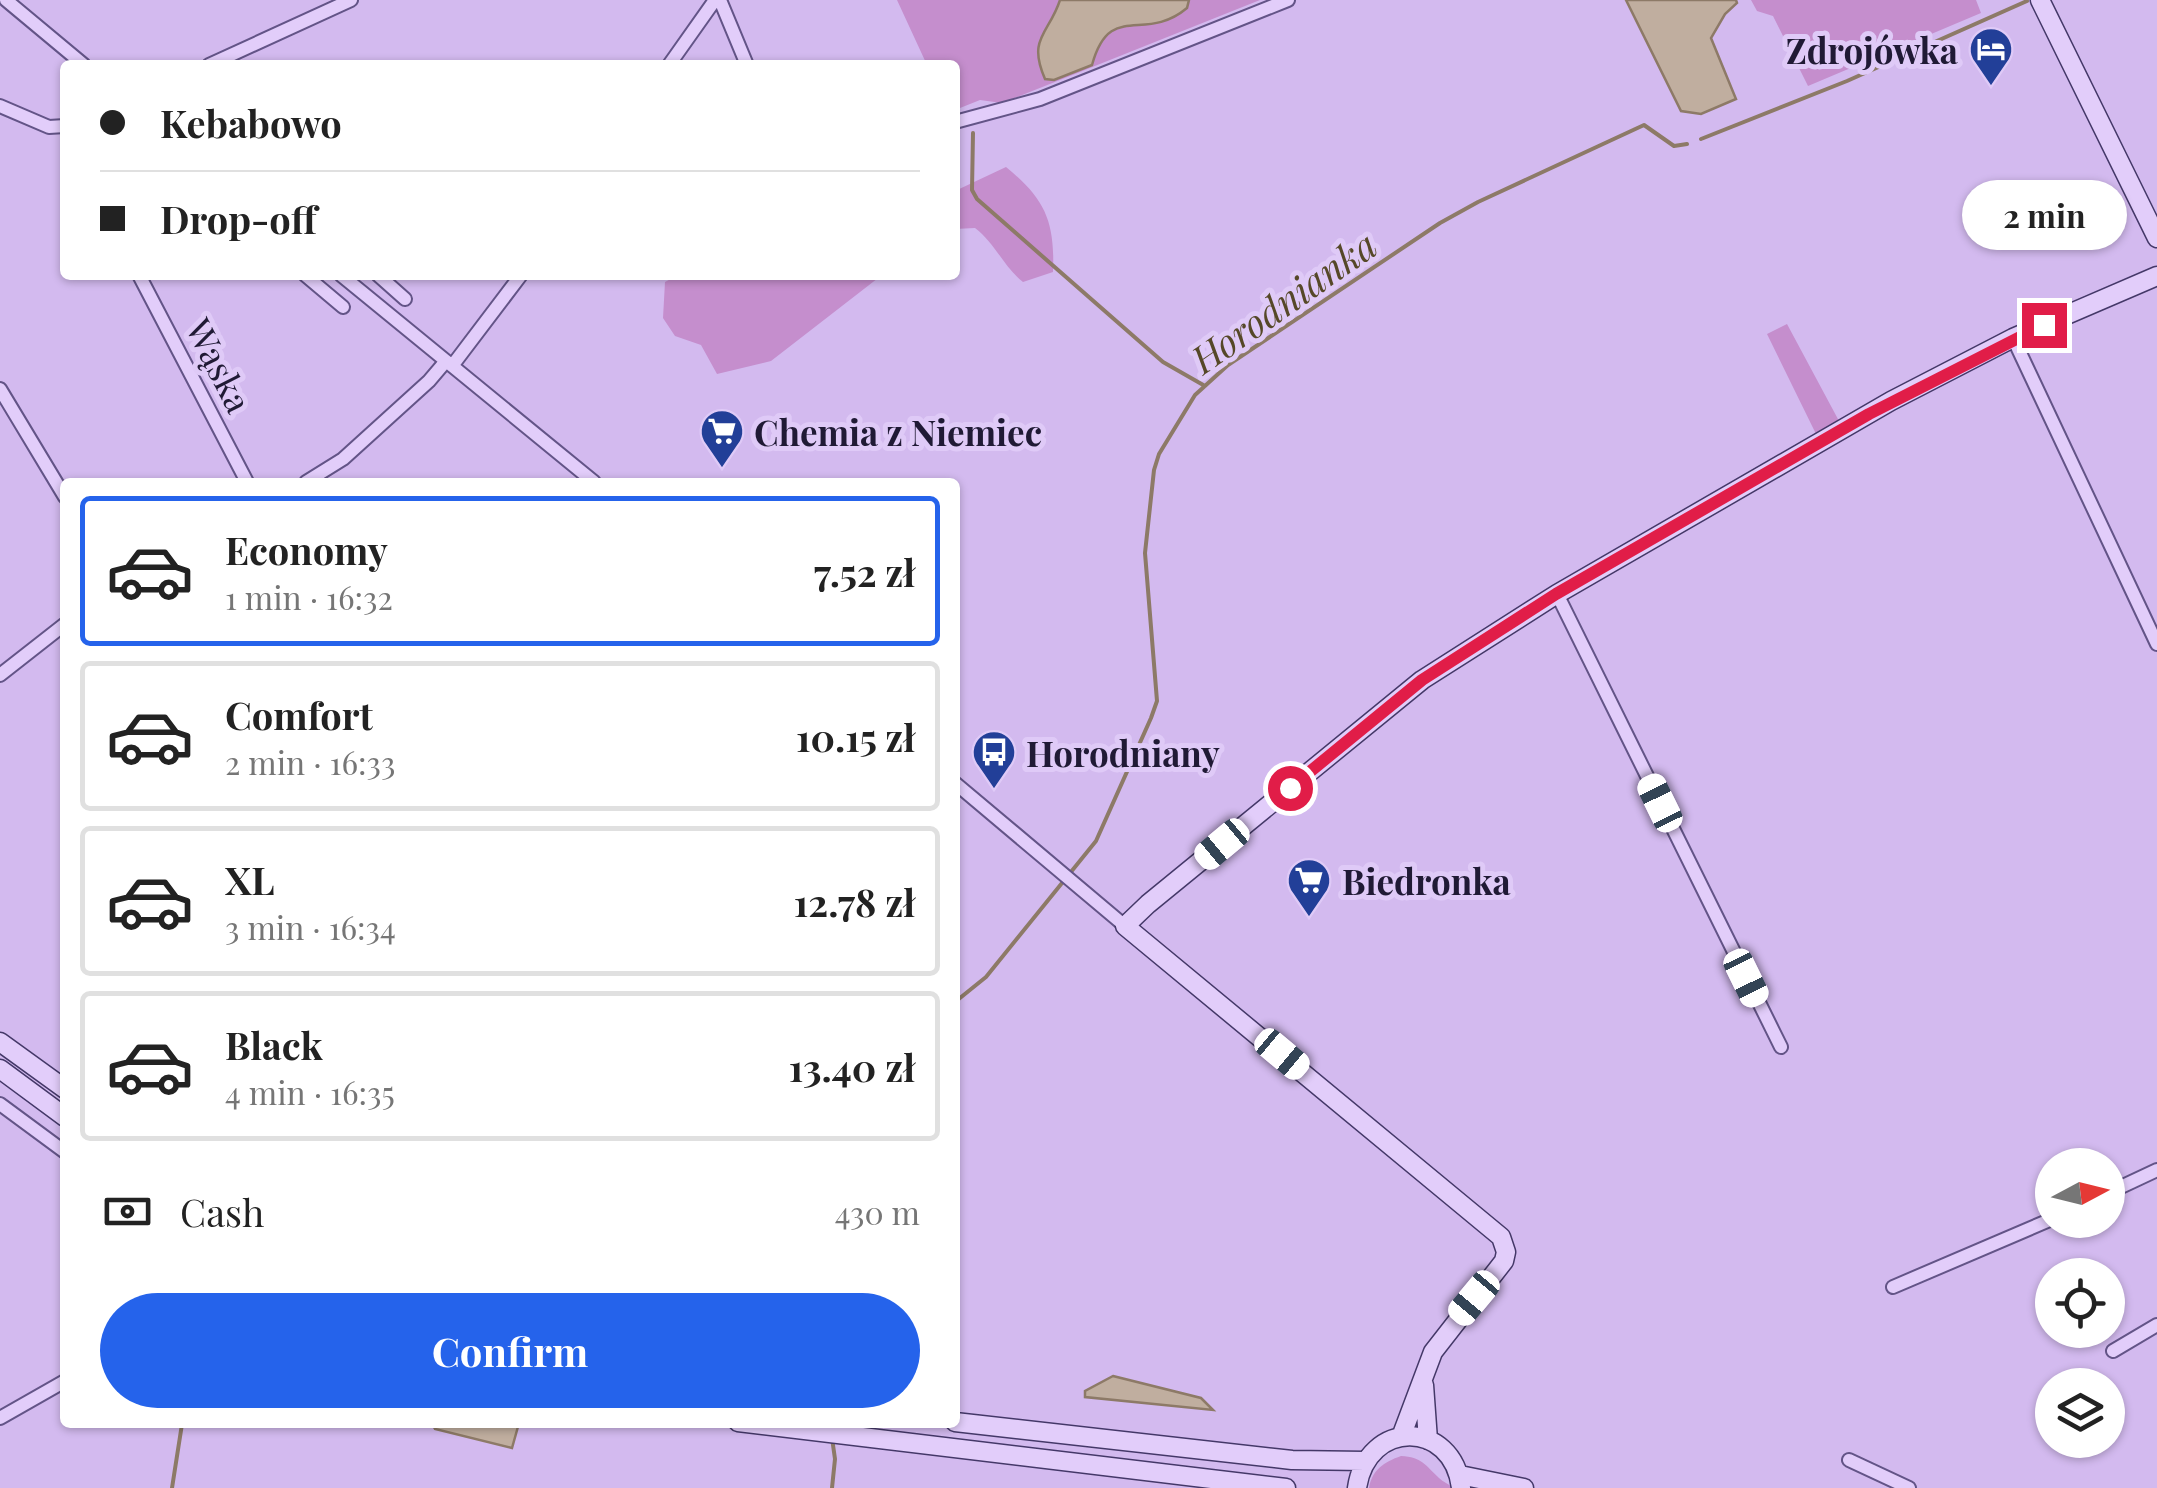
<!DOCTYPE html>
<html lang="en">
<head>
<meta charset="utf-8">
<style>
	:root { --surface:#fff; --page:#f2f2f2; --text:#222; --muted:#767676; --line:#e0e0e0; --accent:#2563eb }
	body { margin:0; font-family:"Playfair Display",serif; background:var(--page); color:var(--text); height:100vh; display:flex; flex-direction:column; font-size:38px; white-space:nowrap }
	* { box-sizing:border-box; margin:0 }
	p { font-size:32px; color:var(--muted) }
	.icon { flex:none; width:55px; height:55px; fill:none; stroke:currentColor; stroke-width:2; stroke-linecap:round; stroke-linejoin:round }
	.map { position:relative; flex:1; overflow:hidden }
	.sheet { position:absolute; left:60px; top:478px; width:900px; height:950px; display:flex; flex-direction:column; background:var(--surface); border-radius:10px; box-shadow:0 2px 8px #0004 }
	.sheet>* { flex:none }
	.banner { position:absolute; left:60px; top:60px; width:900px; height:220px; border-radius:10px; box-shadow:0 2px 8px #0004; display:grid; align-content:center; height:220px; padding:0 40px; background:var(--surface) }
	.needle { width:65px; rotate:83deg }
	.controls { position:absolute; left:2035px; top:1148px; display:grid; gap:20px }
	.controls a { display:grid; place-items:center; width:90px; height:90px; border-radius:50%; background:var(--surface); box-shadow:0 2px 8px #0004; font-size:50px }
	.end { position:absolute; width:45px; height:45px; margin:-22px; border:12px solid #e11d48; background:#fff; box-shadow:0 0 0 5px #fff }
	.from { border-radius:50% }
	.bubble { position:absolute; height:70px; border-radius:35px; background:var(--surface); box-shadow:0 2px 8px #0004; font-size:32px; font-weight:700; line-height:70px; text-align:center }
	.car { position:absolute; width:30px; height:60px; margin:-30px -15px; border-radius:12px; box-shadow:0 0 8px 2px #0007; background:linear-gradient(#fff 24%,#345 0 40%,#fff 0 76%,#345 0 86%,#fff 0) }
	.banner b { display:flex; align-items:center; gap:35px; height:95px; font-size:38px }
	.banner b+b { border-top:2px solid var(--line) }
	.banner i { width:25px; height:25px; background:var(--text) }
	ul { padding:18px 0 0; list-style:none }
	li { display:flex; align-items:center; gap:30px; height:150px; margin:0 20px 15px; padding:0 20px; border:5px solid var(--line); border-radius:10px }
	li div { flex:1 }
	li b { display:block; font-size:38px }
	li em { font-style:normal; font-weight:700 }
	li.on { border-color:var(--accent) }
	li>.icon { width:90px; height:90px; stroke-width:1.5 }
	.pay { display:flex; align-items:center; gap:25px; height:110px; padding:0 40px; font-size:38px }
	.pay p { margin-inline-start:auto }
	.primary-button { display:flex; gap:20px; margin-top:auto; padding:20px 40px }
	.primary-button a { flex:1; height:115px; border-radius:60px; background:var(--accent); color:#fff; font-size:40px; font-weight:700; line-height:115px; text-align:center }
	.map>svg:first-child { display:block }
</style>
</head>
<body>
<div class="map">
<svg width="2157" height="1488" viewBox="0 0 2157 1488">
	<rect width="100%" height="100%" fill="#d3baef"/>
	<!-- green -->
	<path fill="#c58ecd" d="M897,0H1260L1002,103L980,100L955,110V65H927Z
		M1751,0H1976L1981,13L1808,86L1773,16L1757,11Z
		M1006,167C1045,199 1055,221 1053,272L1023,282C1003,266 995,243 975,228L955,229V191Z
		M678,275H882L771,361L717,374L701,345L675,336L663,318L665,282Z
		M1787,324L1839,421L1816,434L1767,334Z
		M1401,1456C1422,1457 1425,1465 1439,1478C1443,1482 1449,1484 1453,1488H1369C1372,1470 1384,1462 1401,1456Z"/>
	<!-- water -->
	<path fill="#c0ae9f" stroke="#8d7a67" stroke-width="2.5" d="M1060,0H1189L1187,8C1144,44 1110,0 1092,65L1054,80L1045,79C1027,38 1049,34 1060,0Z
		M1626,0H1736L1737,3L1725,14L1711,38L1736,99L1701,114L1681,111Z
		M1113,1376L1201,1398L1213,1410L1085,1397V1391Z
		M432,1423H519L512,1448L435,1429Z"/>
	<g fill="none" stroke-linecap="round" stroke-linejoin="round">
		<!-- stream -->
		<path stroke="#8d7a67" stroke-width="4" d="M973,133L972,190L977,199L1163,362L1205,386
			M1701,139L1847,81L2027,1
			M955,1002L986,977L1096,841L1151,718L1157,701L1145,553L1154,470L1159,454L1195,395L1228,365L1440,223L1478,202L1644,125L1674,146L1687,144
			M832,1438L835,1459L832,1488
			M172,1488L182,1424"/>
		<!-- street casing -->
		<g stroke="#635487" stroke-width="16">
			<path id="street" d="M6,0L84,65
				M720,0L747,65
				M209,65L351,0
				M669,65L715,0
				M0,106L49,127L65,126
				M955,122L1040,99L1288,0
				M139,275L247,482
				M305,275L343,307
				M341,275L594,482
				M378,275L405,299
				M2013,338L2157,644
				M452,366L521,275
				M0,389L65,497
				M306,482L343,459L429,381L446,361
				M1557,594L1781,1047
				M0,675L65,624
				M955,783L1125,926
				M0,1104L65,1152
				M2108,1193L2157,1170
				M1893,1287L2052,1219
				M2113,1351L2157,1325
				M0,1418L65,1381
				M1849,1460L1909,1488"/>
		</g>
		<!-- secondary casing -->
		<g stroke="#443868" stroke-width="21">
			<path id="secondary" d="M2040,0L2157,238
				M0,1042L65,1089
				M0,1069L65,1117
				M1424,1385L1428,1440
				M738,1422L1286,1488
				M955,1422L1292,1460L1365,1461
				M1401,1437L1433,1352L1504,1261L1506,1252L1501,1237L1125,926L1148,904L1422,680L1557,594L1891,401L2013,338L2157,276
				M1460,1475L1524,1488
				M1357,1488C1367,1419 1453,1419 1461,1488"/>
		</g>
		<!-- street -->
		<use href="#street" stroke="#e2cdfa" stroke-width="12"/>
		<!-- secondary -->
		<use href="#secondary" stroke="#e2cdfa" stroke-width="18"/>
	</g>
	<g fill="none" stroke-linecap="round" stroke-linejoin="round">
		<!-- route -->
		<path stroke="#e11d48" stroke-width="12" d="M1290,788L1422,680L1556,594L1869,414L2044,325"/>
	</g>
	<!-- icons -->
	<defs>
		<g id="hotel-pin" transform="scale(2.25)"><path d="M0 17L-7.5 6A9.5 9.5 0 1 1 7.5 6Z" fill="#223f98" stroke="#dfcaf7"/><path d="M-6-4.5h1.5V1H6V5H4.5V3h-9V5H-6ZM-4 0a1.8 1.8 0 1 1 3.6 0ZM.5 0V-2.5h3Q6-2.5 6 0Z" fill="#fff"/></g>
		<g id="supermarket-pin" transform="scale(2.25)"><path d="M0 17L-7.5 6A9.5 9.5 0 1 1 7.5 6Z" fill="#223f98" stroke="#dfcaf7"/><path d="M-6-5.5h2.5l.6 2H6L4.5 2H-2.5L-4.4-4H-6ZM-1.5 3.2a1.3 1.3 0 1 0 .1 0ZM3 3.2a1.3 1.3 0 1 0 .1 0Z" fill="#fff"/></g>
		<g id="bus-pin" transform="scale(2.25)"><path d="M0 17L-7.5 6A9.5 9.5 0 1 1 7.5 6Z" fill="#223f98" stroke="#dfcaf7"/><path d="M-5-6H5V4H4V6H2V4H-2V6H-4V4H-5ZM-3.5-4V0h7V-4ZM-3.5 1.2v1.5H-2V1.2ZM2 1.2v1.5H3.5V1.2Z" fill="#fff"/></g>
	</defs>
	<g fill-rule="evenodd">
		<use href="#hotel-pin" x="1991" y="49"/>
		<use href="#supermarket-pin" x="722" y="431"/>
		<use href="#bus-pin" x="994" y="752"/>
		<use href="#supermarket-pin" x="1309" y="880"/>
	</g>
	<g text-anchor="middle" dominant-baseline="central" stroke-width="10" stroke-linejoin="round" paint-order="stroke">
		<!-- poi labels -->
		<g font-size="35" font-weight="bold" fill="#201a35" stroke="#dfcaf7" text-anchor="start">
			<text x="1958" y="49" text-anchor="end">Zdrojówka</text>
			<text x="754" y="431">Chemia z Niemiec</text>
			<text x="1026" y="752">Horodniany</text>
			<text x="1342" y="880">Biedronka</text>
		</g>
		<!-- street labels -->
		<g font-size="35" fill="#201a35" stroke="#dfcaf7">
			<text transform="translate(220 365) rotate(63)">Wąska</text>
		</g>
		<!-- water labels -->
		<g font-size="38" font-style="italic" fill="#564828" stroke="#dfcaf7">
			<text transform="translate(1283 301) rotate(-35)">Horodnianka</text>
		</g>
	</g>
</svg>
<div class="controls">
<a><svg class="needle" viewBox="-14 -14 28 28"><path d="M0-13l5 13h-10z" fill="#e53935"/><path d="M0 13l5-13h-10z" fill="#767676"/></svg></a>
<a><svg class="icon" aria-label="locate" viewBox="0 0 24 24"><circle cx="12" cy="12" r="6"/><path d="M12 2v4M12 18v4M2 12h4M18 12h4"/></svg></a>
<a><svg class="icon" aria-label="layers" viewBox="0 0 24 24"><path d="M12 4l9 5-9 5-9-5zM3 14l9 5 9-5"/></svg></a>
</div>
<i class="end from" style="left:1290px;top:788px"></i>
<i class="end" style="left:2044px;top:325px"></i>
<div class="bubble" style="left:1962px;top:180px;width:165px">2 min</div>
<i class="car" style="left:1660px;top:803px;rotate:334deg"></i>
<i class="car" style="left:1222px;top:844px;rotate:230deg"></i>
<i class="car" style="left:1746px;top:978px;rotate:154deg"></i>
<i class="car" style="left:1282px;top:1054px;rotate:130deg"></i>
<i class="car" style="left:1474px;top:1298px;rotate:220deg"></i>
<div class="banner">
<b><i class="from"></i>Kebabowo</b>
<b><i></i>Drop-off</b>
</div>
<section class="sheet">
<ul>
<li class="on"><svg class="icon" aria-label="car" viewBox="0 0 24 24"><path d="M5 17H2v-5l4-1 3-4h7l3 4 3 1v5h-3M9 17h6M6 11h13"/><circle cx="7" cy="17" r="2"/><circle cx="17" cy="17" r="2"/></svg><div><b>Economy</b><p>1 min · 16:32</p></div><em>7.52 zł</em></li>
<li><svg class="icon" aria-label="car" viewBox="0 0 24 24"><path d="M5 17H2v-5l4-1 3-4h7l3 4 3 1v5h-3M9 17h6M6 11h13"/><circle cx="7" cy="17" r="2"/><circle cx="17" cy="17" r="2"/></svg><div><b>Comfort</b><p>2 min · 16:33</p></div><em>10.15 zł</em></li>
<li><svg class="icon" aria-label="car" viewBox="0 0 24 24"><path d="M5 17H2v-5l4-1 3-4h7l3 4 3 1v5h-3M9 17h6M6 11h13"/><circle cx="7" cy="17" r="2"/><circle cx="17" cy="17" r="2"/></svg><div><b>XL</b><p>3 min · 16:34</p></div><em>12.78 zł</em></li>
<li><svg class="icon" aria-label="car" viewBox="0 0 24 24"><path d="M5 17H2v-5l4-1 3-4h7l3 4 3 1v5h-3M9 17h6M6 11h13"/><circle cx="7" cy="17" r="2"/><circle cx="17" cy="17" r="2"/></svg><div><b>Black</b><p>4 min · 16:35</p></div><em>13.40 zł</em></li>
</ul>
<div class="pay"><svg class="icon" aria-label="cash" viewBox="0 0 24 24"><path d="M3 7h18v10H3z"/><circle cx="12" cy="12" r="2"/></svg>Cash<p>430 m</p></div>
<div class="primary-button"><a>Confirm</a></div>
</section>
</div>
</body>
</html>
